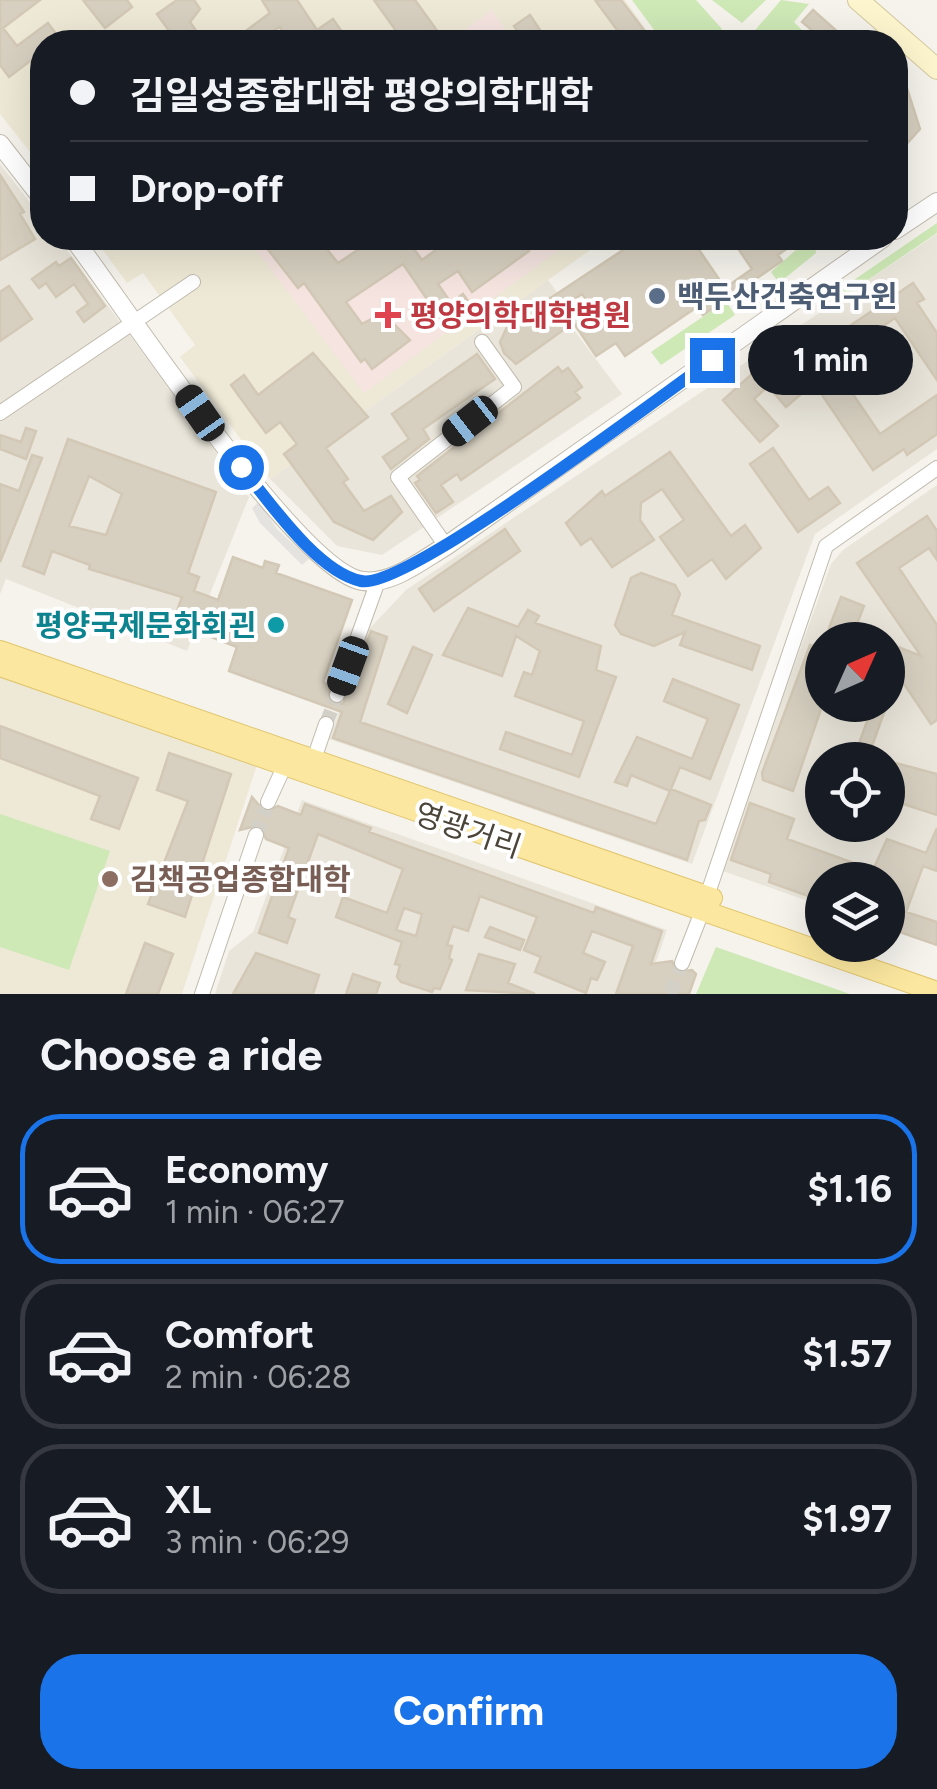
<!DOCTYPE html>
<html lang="en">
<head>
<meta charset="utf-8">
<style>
	:root { --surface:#171b24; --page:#242831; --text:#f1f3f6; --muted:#9ea1a6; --line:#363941; --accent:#1a73e8 }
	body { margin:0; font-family:Figtree,"Noto Sans KR",sans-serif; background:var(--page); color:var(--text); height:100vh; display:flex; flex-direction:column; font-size:38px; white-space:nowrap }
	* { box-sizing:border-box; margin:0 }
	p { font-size:32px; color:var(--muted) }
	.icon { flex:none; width:55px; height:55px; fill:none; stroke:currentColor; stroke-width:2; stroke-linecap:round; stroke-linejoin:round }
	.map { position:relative; height:994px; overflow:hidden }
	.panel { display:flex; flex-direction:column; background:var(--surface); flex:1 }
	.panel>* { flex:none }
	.top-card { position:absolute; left:30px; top:30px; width:878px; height:220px; border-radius:40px; box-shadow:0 10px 40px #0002; display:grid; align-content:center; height:220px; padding:0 40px; background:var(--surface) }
	.needle { width:65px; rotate:45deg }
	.fabs { position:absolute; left:805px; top:622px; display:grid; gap:20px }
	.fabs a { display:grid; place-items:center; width:100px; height:100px; border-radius:50%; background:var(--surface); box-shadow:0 10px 40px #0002; font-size:50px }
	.end { position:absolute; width:45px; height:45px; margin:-22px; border:12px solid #1a73e8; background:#fff; box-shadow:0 0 0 5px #fff }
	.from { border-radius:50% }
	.bubble { position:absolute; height:70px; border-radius:35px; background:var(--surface); box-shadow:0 10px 40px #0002; font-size:32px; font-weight:700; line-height:70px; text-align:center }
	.car { position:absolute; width:30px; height:60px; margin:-30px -15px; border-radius:12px; box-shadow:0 0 8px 2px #0007; background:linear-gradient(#222 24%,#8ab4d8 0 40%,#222 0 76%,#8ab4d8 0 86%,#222 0) }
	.top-card b { display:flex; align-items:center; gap:35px; height:95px; font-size:38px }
	.top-card b+b { border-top:2px solid var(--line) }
	.top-card i { width:25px; height:25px; background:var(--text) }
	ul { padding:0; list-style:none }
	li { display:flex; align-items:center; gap:30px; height:150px; margin:0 20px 15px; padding:0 20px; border:5px solid var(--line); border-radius:40px }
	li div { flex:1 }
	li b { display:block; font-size:38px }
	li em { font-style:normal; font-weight:700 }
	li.current { border-color:var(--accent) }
	li>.icon { width:90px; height:90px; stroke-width:1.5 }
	h2 { padding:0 40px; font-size:45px; line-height:120px }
	.primary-button { display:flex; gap:20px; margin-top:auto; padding:20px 40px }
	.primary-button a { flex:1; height:115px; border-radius:40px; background:var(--accent); color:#fff; font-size:40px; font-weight:700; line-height:115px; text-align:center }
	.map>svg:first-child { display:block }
</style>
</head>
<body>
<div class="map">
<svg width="937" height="994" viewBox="0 0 937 994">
	<rect width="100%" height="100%" fill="#f5f3ec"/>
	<!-- residential -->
	<path fill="#e9e5da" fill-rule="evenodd" d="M0,164L42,218V238H58L249,497L187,651L6,579L0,594Z
		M937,234V449L815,534L692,864L329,739L369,629L406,590Z
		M548,280L578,321L571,326L622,394L382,555L337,546L270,479Z
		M937,485V946L888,929V880H822V906L720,870L831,564L843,550ZM822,640H888V705H822ZM822,760H888V825H822Z
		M302,800L667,930L645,994H215L229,951L253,932Z"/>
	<!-- education -->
	<path fill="#eee9d6" d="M0,0H625L655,42H42V167L0,114Z
		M94,238H607L270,479L180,357L195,345L143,273L127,283Z
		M0,677L257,765L182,994H0Z"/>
	<!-- medical -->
	<path fill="#f5e4e0" d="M492,10L514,42H447Z
		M247,238H575L364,393Z"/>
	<!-- green -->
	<path fill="#cee8b6" d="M632,0H696L722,29L714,42H663Z
		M712,0H766L742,23Z
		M781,0L809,4L794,22L809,37L808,42H745Z
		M937,223V233L840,299L835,293Z
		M790,238H814L816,253L779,283L771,272L797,249Z
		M726,301L735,315L661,365L651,352Z
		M0,814L110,851L69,970L0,947Z
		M716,947L850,994H696Z"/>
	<!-- parking -->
	<path fill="#e4e3e0" d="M259,502L277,529L309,559L302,565L260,523L252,508Z"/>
	<!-- building -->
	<path fill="#d7d0c1" stroke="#d2c8b5" stroke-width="2.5" fill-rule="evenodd" d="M0,0H40L3,28L17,46L48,23L62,42H42V52L9,77L0,65Z
		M83,0H127L132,7L105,28Z
		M177,0H194L200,9L190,22L204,42H177L157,14Z
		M262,0H297L317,30L333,19L349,42H290L280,27L252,42H231L270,13Z
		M374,0H415L443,39L404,42Z
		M595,0H621L653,42H626Z
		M813,10L849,42H826L802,22Z
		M530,15L548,42H525L514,26Z
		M895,80L905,82L920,129L895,157Z
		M0,175L24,212L20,214L35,239L0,260Z
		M259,238H297L302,244L318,238L338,263L376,238H406L422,260L440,247L434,238H520L529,251L472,292L458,271L438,284L451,303L463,294L473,308L446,327L403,264L346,302L362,324L383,313L410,340L372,369L365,359L361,362L304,283L298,288Z
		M641,238H691L725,288L752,269L731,238H787L792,245L778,255L782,261L703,315L697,307L625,356L616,343L596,356L575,325L610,301L586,299L582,294L561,308L573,323L516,364L504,353L500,342L507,327Z
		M71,258L105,306L84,322L77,312L88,304L74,284L56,297L46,283L39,288L32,279L56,262L59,266Z
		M913,283L924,299L917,303L937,333V380L895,318L831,362L880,434L937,395V434L907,455L904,449L873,470L814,383L786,407L768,386L754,399L778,426L760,442L723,400L754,372L757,376L773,362L782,372Z
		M9,286L32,319L0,341V292Z
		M313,353L368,417L326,448L348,479L343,482L364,511L391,496L402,512L373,540L334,522L284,454L297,444L280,422L266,433L231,385L244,375L258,395Z
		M477,354L495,379L423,429L429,439L391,469L383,457L409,439L392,414Z
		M558,367L562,372L568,368L582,387L575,392L580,398L461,480L457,474L441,485L453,502L436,513L415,483L420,480L417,476Z
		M26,428L36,431L26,459L0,449V435L21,442Z
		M68,439L216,492L188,573L199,577L194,591L218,600L233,557L263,568L265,561L279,565L276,573L352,600L323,682L329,685L330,703L343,704L371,631L387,637L360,722L656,824L670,791L631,775L627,786L615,782L637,737L692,759L708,719L664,701L673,679L739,705L710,779L680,767L671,789L711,805L705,820L699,821L687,860L333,738L342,712L229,671L237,647L173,622L182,597L89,569L90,565L52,551L44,574L23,566ZM89,476L122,494L106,535L69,526Z
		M773,448L809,500L828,487L840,503L798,532L750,464Z
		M670,452L731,536L745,525L761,548L726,579L712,559L688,576L660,537L684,520L662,489L641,503L640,520L654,540L612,567L591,538L581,545L566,523L602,491L605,496Z
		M32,455L42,458L0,562V484L19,491Z
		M927,516L937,531V560L929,548L899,568L937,625V720L931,724L896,672L888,669V643L921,656L857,563Z
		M505,529L520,551L434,611L419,589Z
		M641,573L675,585L680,594L672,615L760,646L752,670L680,645L685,632L654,646L621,634L615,625L631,578Z
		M841,597L864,606L852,637L829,628Z
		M468,608L518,627L528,610L539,616L535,623L601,646L596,670L616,677L579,777L500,749L506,732L572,755L584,721L515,696L524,672L532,675L540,651L516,636L502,676L443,655Z
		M810,645L822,650V675L815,695L822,698V706L793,791L763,780L762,773Z
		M413,647L432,655L407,713L388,704Z
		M873,705L886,707L867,760H853Z
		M0,726L138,778L119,829L91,819L100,796L0,758Z
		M169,753L231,774L185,917L148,904L188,801L157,790Z
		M888,761L937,774V815L888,799Z
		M252,797L265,812L278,806L301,815L305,804L371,828L369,832L594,913L596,907L662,931L651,964L672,961L677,972L692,970L696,974L689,994H616L633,946L592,931L583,953L605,962L597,980L591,978L586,993L535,972L541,957L524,950L537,917L480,896L468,931L453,926L447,945L452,946L449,958L452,960L440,989L434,988L432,992L401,982L397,977L400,965L395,964L402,942L336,917L343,897L387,913L403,869L318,834L288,917L295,920L287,943L259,933L289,848L266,839L260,825L240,830ZM404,908L422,914L416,936L396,930Z
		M750,803L794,819L787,839L873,870L887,839L926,853L937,828V871L923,866L906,912L937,922V945L888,928L896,899L888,896V880H822V901L769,882L771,874L731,860Z
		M490,927L524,940L520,950L485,937Z
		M145,943L173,954L158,994H126Z
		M256,953L319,975L313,994H233Z
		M479,954L515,964L508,983L535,994L466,990Z
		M353,974L380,983L376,994H346Z"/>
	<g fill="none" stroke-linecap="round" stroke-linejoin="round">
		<!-- minor-tunnel -->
		<path stroke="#d3d0c8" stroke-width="14" stroke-dasharray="14 7" stroke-linecap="butt" d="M326,724L337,695
			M256,835L268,802
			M670,994L682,963"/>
		<!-- minor casing -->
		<g stroke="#c1bbae" stroke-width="16">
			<path id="minor" d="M0,413L193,282
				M446,546L398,477L514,387L482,342
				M337,695L378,581
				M314,759L326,724
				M268,802L284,767
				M707,896L826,546L937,468
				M682,963L703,909
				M202,994L256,835"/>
		</g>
		<!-- tertiary casing -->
		<g stroke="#c1bbae" stroke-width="20">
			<path id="tertiary" d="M0,144L42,198
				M895,230L937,202
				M73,238C120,299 299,573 363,581C392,585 422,560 446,546L883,238"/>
		</g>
		<!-- secondary casing -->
		<g stroke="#d4c89d" stroke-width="22">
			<path id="secondary" d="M858,0L937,69"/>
		</g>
		<!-- primary casing -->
		<g stroke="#e1c66e" stroke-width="22">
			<path id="primary" d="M0,651L712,898
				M0,666L937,992"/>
		</g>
		<!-- minor -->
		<use href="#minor" stroke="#fff" stroke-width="14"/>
		<!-- tertiary -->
		<use href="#tertiary" stroke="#fff" stroke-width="18"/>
		<!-- secondary -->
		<use href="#secondary" stroke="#fdf5ce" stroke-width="20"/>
		<!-- primary -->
		<use href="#primary" stroke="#fbe79f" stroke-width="20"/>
	</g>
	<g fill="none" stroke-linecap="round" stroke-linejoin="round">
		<!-- route -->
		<path stroke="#1a73e8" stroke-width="12" d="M241,467C269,501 317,572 361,581C405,591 660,396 712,360"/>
	</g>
	<!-- markers -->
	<circle fill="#5c6f8a" stroke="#fff" stroke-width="4" cx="657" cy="296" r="10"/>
	<path fill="#e0444e" stroke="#fff" stroke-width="4" d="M383 300h10v10h10v10h-10v10h-10v-10h-10v-10h10z"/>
	<circle fill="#0f9aa8" stroke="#fff" stroke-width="4" cx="276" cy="625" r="10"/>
	<circle fill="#8d6e63" stroke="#fff" stroke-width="4" cx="110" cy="879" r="10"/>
	<g text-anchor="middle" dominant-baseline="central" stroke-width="8" stroke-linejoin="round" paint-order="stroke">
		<!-- service labels -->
		<g font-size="30" font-weight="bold" fill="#4e5e75" stroke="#fff" text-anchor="start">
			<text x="677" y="296">백두산건축연구윈</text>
		</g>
		<!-- health labels -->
		<g font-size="30" font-weight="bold" fill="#be3a42" stroke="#fff" text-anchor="start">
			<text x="410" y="315">평양의학대학병원</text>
		</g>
		<!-- culture labels -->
		<g font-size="30" font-weight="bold" fill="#0d838f" stroke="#fff" text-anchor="end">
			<text x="256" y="625">평양국제문화회괸</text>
		</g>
		<!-- street labels -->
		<g font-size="30" fill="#4a4439" stroke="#fff">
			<text transform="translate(468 830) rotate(19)">영광거리</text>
		</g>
		<!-- education labels -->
		<g font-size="30" font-weight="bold" fill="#785e54" stroke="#fff" text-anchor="start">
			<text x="130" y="879">김책공업종합대학</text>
		</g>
	</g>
</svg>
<div class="fabs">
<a><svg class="needle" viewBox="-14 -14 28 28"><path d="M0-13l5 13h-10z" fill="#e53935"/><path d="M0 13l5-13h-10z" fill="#9ea1a6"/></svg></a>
<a><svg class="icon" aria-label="locate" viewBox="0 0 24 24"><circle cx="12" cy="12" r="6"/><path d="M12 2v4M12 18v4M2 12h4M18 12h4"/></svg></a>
<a><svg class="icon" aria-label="layers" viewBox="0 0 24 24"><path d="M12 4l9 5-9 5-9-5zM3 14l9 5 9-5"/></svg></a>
</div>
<i class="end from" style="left:241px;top:467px"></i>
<i class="end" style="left:712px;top:360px"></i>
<div class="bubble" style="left:748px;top:325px;width:165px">1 min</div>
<i class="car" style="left:200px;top:413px;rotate:325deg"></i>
<i class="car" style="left:470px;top:421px;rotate:232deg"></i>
<i class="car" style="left:348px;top:666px;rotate:200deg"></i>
<div class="top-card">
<b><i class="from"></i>김일성종합대학 평양의학대학</b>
<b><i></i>Drop-off</b>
</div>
</div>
<section class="panel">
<h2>Choose a ride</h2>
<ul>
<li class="current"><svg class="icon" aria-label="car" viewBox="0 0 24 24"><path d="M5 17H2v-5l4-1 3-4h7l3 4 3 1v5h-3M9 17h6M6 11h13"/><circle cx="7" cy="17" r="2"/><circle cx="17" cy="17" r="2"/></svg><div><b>Economy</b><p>1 min · 06:27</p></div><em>$1.16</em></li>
<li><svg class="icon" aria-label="car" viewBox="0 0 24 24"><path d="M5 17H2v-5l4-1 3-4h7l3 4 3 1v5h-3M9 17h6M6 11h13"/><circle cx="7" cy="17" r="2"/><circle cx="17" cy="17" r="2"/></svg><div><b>Comfort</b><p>2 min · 06:28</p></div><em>$1.57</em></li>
<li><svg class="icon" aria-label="car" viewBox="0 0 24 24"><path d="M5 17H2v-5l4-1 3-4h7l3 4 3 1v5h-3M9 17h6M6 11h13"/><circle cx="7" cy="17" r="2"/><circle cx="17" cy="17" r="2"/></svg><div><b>XL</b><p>3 min · 06:29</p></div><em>$1.97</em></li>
</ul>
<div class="primary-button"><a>Confirm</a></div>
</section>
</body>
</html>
